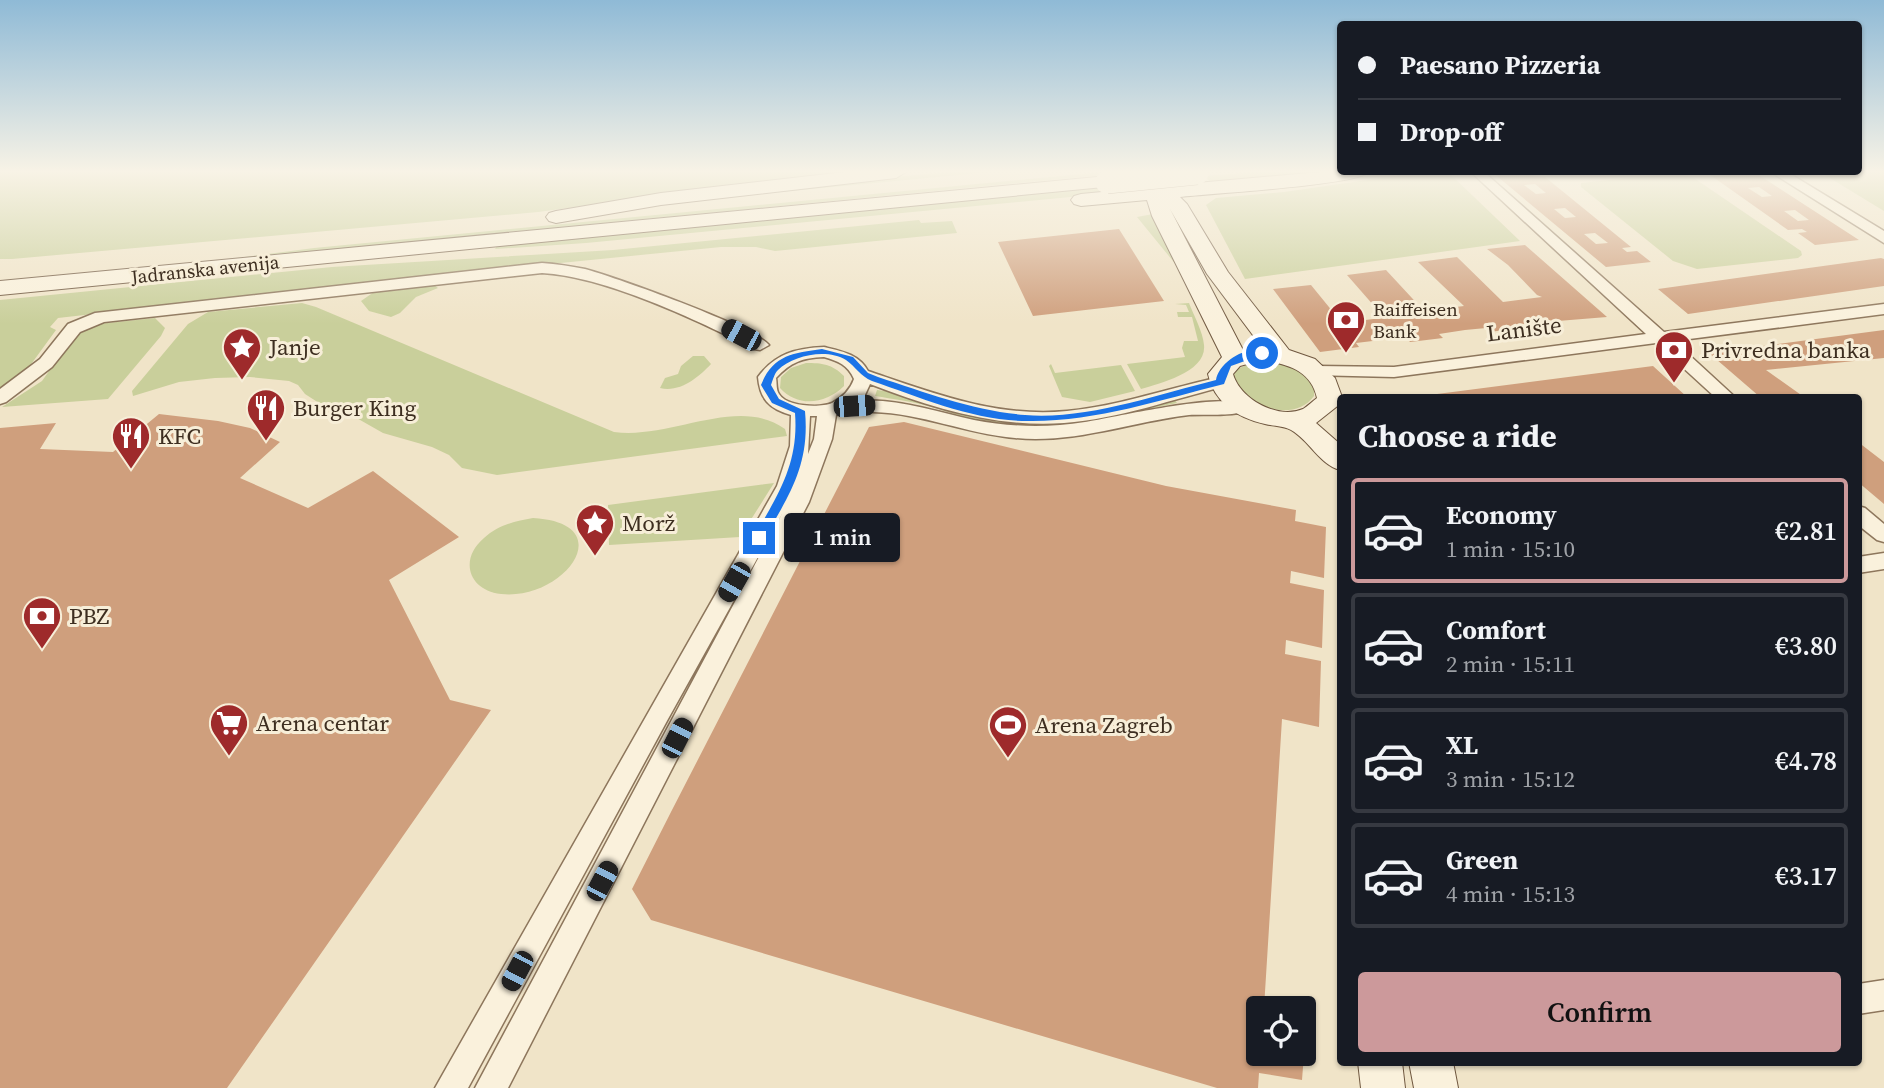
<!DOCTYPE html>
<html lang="en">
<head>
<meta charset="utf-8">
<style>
	:root { --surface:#171b24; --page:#242831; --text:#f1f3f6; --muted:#9ea1a6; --line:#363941; --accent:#cc999b }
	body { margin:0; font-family:"Source Serif 4",serif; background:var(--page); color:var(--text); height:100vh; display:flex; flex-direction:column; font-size:26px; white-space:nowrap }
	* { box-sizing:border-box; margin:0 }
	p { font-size:23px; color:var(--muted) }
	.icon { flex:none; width:38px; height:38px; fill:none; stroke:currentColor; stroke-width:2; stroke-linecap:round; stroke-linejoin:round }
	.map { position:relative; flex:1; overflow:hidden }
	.sheet { position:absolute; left:1337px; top:394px; width:525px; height:672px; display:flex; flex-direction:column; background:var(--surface); border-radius:7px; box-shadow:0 2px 5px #0004 }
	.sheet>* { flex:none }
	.hud { position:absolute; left:1337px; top:21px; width:525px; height:154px; border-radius:7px; box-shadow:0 2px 5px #0004; display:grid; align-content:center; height:154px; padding:0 21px; background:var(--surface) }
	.fabs { position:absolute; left:1246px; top:996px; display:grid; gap:14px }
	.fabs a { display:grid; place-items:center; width:70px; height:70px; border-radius:7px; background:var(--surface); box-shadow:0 2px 5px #0004; font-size:35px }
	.end { position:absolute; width:32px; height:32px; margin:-16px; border:9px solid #1a73e8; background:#fff; box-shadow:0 0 0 4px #fff }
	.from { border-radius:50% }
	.bubble { position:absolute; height:49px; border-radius:7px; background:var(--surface); box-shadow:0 2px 5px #0004; font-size:23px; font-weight:600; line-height:49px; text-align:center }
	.car { position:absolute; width:21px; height:42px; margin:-21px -10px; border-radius:9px; box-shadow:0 0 5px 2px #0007; background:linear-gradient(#222 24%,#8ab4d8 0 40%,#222 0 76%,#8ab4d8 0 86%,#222 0) }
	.hud b { display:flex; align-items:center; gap:24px; height:66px; font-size:26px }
	.hud b+b { border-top:2px solid var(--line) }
	.hud i { width:18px; height:18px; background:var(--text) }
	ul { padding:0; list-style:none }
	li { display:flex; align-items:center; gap:21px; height:105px; margin:0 14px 10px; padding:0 7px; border:4px solid var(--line); border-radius:7px }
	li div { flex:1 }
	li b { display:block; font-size:26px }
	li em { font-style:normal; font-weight:600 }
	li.current { border-color:var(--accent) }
	li>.icon { width:63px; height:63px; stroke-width:1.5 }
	h2 { padding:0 21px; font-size:32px; line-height:84px }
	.primary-button { display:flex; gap:14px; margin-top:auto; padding:14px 21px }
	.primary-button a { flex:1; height:80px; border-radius:7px; background:var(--accent); color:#111; font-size:28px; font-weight:600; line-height:80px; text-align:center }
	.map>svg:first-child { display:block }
</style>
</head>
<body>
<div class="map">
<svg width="1884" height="1088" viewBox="0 0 1884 1088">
	<rect width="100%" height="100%" fill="#f0e4c8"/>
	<!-- green -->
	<path fill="#c9cf9b" d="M0,172H845L538,212L12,259H0Z
		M948,172H990L717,198L796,186Z
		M1102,172L1112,174L222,260L314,248Z
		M1253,172H1331L1212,184L1205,176Z
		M1423,172H1448L1520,241L1245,279L1206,205L1216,198L1284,192Z
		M1820,172H1884V211Z
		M1676,173L1694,178L1801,251L1802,255L1798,258L1697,269L1673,261L1581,187V183Z
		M1107,186L1112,193L586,243L495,249L497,246Z
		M1153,214L1177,266L1137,217Z
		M919,220L921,223L952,221L957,233L775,251L756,247H721L409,278L58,318L50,327L56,330L21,378L0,392V300L332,267L613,250Z
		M425,285H434L438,288L416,297L400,313L391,317L369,311L361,301L374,292L400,290Z
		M302,303L316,307L614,432C671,440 737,395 785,429L787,436L497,475L462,468L449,455L432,447L383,433L346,412L319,403L305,394L298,385L289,381L250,377L215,378L179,382L133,396L132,391L188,324L208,312Z
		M1189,303C1194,316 1203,332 1204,345C1207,372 1160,383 1141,389L1127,364L1185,357L1182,348L1184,341H1198L1192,317H1178L1177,312H1189L1186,305L1175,304Z
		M155,318L165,328L161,336L108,399L2,407L42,381L74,336L85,328L98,324Z
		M693,356H704L711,364C699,377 680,393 660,388L665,378L678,374L681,366Z
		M1257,361C1279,361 1305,366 1314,389V396C1298,418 1268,410 1247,401L1233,377L1237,369Z
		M806,363C822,363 832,364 844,376V386C826,404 798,408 780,388L781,377L791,368Z
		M1051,364L1055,373L1121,365L1135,391L1090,402L1062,397L1049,366Z
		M877,390C917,395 953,414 992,420C1055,431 1114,413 1174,399L1177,403C1122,414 1068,431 1012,426C982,424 956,414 928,406C910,401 893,399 875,396Z
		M774,483L740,537L609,545L608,505Z
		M533,518C622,523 564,601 501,594C468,590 459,559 484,538C498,525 515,521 533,518Z"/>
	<!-- building -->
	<path fill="#cf9f7d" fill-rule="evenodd" d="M1492,172H1551L1533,176L1545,177L1631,247L1622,248L1627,252L1637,251L1651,262L1606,267ZM1535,184L1546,193L1536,194L1524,185ZM1565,208L1576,217L1565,218L1554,209ZM1595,233L1608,243L1596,244L1584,234Z
		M1706,172H1754L1859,240L1815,245L1798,233L1807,232L1802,229L1788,230ZM1759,187L1772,196L1762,197L1748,188ZM1795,210L1809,220L1798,221L1784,211Z
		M1119,229L1164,301L1033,316L998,242Z
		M1525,245L1607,317L1522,324L1526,327L1490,332L1486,328L1465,330L1439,334L1443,338L1410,342L1406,337L1356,343L1359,347L1320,352L1273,289L1311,285L1342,323L1389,317L1380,307H1375L1347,275L1386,270L1424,311L1464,306L1418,262L1457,257L1503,302L1542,297L1537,295L1508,265L1487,249Z
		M1881,258L1884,259V286L1688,314L1658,289Z
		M1884,330V358L1766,370L1804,397H1760L1709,353Z
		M1653,366L1687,397H1646L1644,395L1624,397H1414Z
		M159,414L218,421L250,428L280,442L240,478L308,508L373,471L459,537L389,580L450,700L491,710L227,1088H0V428L56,423L40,449L113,452Z
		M904,422L1166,486L1296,510L1295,521L1326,527L1324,578L1291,571L1290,583L1324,590L1322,648L1286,640L1285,654L1321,661L1319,727L1282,719L1264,1008H1258V1054H1304L1302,1080L1259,1073L1258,1088H1217L651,920L632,889L672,810L869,427Z
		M1858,442L1884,462V504L1858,482Z"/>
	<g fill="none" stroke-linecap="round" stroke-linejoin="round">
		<!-- street casing -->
		<g stroke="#8d765c" stroke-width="3">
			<path id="street" d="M1471,172H1484L1664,332L1884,304V314L1674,341L1735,397H1715L1656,343L1394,377L1311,375L1308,371L1311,367L1317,366L1394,367L1646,334Z
				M1771,172H1787L1884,231V243Z
				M542,263C557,264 570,266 585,269C614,277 753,326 769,345L760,350L754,349C698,320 603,276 542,273L104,322L80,332L52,367L6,402L0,404V389L40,359L68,324L95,313Z
				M824,347C841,351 859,354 868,371C933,393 997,418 1067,411C1119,406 1169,388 1220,377L1229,382L1226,386C1173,399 1119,419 1064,423C997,428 932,408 870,384L864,397L859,401C897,398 936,412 974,420C1011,427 1047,428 1085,422C1112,418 1236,388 1251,408C1244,417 1203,414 1189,415C1131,422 1074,444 1015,438C967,434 921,413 873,412C860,411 848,414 836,415L832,439L809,502L508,1088H475L783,512L668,719L468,1088H435L777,486L790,446L791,415C769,409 760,399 758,377C775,354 796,348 824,347ZM824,357C838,361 848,365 854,379C850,390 843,397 832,403C820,408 787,407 779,394C776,390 777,383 776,378C791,362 802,358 824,357ZM810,416H817L814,439L808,454Z
				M1858,506L1865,508L1884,524V542L1877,540L1858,525Z
				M1884,553V569L1858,573V557Z
				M1884,980V1010L1858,1014V984Z"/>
		</g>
		<!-- secondary casing -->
		<g stroke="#6f573f" stroke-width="2">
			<path id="secondary" d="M845,172H906L896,178L661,205L556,223L549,221L546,217L549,213L556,211L661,193Z
				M1148,172L1155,174L1163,186L1320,172H1369C1359,185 1206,194 1180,197L1187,204L1228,272L1289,350L1315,359L1335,378L1342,397L1340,404L1316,423L1340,444V470C1320,465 1309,440 1291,430C1284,426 1273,426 1265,424C1237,418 1214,402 1208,374L1222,357L1152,216L1147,200L1081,206L1074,204L1071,200L1074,196L1081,194L1144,188L1138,178L1141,174ZM1170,209L1207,274L1261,346L1243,350ZM1262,360C1287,364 1311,370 1317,398C1313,401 1308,406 1303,409C1278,420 1240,399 1233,374L1240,366Z
				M1107,176L1114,178L1117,182L1114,186L0,295V281Z
				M1358,1062H1402L1405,1088H1361Z
				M1409,1062H1453L1458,1088H1414Z"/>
		</g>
		<!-- street -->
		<use href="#street" fill="#faf1dc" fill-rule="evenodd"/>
		<!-- secondary -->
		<use href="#secondary" fill="#faf1dc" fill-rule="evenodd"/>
		<!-- secondary-bridge casing -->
		<g stroke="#6f573f" stroke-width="24" stroke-linecap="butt">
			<path id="secondary-bridge" d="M1107,182L1197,173"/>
		</g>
		<!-- secondary-bridge -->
		<use href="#secondary-bridge" stroke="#faf1dc" stroke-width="23"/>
	</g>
	<!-- sky -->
	<linearGradient id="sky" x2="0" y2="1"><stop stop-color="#8fbad6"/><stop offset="0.53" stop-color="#f8f3e6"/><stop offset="1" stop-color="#f8f3e6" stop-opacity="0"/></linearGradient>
	<rect width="1884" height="324" fill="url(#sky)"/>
	<!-- route -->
	<path fill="#1a73e8" d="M822,349L853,357L868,373L878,377C927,393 974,411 1025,415C1086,420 1156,395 1216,380C1219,361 1249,343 1267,353L1231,366L1224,384C1160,400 1094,422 1028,421C974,421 922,398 872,381C860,376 856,367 846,360C827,348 793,355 778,370C774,374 773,380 771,385L779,399L805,411C810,466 789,495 763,541H755L753,538C778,495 799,464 795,413L772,403L761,385C773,355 793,353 822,349Z"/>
	<!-- icons -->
	<defs>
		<g id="bank-pin" transform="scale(2.0125)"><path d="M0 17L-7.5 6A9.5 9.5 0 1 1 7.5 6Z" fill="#9e2a2b" stroke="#f7eed8"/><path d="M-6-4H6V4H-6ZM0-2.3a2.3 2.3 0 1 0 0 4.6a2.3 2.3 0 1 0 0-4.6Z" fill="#fff"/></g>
		<g id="sight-pin" transform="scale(2.0125)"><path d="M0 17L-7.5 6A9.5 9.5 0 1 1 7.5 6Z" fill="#9e2a2b" stroke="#f7eed8"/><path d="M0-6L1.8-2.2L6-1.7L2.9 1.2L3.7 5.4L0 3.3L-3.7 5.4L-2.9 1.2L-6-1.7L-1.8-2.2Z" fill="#fff"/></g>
		<g id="restaurant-pin" transform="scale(2.0125)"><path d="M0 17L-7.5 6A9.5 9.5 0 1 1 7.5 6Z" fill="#9e2a2b" stroke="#f7eed8"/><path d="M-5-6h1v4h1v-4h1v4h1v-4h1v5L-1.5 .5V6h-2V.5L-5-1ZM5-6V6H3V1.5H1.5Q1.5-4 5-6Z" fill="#fff"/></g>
		<g id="supermarket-pin" transform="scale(2.0125)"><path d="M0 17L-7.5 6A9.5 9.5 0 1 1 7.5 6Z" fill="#9e2a2b" stroke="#f7eed8"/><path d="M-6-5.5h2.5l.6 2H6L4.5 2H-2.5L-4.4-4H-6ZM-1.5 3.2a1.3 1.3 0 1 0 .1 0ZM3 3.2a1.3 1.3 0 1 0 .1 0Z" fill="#fff"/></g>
		<g id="stadium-pin" transform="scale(2.0125)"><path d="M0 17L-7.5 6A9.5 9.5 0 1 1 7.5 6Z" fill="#9e2a2b" stroke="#f7eed8"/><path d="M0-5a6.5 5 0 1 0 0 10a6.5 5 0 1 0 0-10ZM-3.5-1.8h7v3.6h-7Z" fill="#fff"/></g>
	</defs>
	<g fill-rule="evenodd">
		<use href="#bank-pin" x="1346" y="320"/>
		<use href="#sight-pin" x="242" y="347"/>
		<use href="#bank-pin" x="1674" y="350"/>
		<use href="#restaurant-pin" x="266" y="408"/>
		<use href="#restaurant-pin" x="131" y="436"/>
		<use href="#sight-pin" x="595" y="523"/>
		<use href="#bank-pin" x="42" y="616"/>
		<use href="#supermarket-pin" x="229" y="723"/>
		<use href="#stadium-pin" x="1008" y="725"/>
	</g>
	<g text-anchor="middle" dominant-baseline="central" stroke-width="6" stroke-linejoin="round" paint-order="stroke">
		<!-- far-street labels -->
		<g font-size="19" fill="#3d2e20" stroke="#f7eed8">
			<text transform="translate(205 269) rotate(-6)">Jadranska avenija</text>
		</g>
		<!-- far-poi labels -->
		<g font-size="19" fill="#3d2e20" stroke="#f7eed8" text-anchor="start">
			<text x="1373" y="309">Raiffeisen<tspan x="1373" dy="22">Bank</tspan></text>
		</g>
		<!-- street labels -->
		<g font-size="23" fill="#3d2e20" stroke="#f7eed8">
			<text transform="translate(1524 329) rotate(-7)">Lanište</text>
		</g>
		<!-- poi labels -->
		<g font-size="23" fill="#3d2e20" stroke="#f7eed8" text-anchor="start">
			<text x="269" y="347">Janje</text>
			<text x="1701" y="350">Privredna banka</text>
			<text x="293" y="408">Burger King</text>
			<text x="158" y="436">KFC</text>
			<text x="622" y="523">Morž</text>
			<text x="69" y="616">PBZ</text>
			<text x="256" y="723">Arena centar</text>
			<text x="1035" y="725">Arena Zagreb</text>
		</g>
	</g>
</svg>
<div class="fabs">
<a><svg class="icon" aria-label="locate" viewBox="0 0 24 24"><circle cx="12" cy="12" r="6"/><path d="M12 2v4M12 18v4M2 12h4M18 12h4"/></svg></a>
</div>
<i class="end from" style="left:1262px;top:353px"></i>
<i class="end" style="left:759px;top:538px"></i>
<div class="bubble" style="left:784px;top:513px;width:116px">1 min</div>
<i class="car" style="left:741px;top:335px;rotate:298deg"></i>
<i class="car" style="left:854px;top:406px;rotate:86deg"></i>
<i class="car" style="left:734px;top:582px;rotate:210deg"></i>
<i class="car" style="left:677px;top:738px;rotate:27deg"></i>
<i class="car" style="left:602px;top:881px;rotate:28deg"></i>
<i class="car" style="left:517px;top:971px;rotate:208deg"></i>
<div class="hud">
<b><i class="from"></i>Paesano Pizzeria</b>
<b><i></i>Drop-off</b>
</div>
<section class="sheet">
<h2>Choose a ride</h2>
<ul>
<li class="current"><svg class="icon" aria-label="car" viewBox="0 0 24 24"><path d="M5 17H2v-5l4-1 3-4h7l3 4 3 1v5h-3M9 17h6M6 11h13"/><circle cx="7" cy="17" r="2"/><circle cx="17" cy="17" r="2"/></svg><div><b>Economy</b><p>1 min · 15:10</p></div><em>€2.81</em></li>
<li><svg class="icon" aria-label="car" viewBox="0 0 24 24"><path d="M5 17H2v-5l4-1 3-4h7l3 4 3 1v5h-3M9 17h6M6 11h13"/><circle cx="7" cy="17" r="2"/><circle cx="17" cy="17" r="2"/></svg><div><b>Comfort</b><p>2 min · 15:11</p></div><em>€3.80</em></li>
<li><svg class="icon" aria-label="car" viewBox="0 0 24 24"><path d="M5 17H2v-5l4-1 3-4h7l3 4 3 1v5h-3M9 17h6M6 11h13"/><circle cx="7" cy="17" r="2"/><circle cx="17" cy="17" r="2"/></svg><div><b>XL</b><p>3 min · 15:12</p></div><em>€4.78</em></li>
<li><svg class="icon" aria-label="car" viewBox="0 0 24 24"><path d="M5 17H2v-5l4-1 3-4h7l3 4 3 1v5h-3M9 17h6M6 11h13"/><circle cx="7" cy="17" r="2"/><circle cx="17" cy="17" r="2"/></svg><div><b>Green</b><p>4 min · 15:13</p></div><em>€3.17</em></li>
</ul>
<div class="primary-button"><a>Confirm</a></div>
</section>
</div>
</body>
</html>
